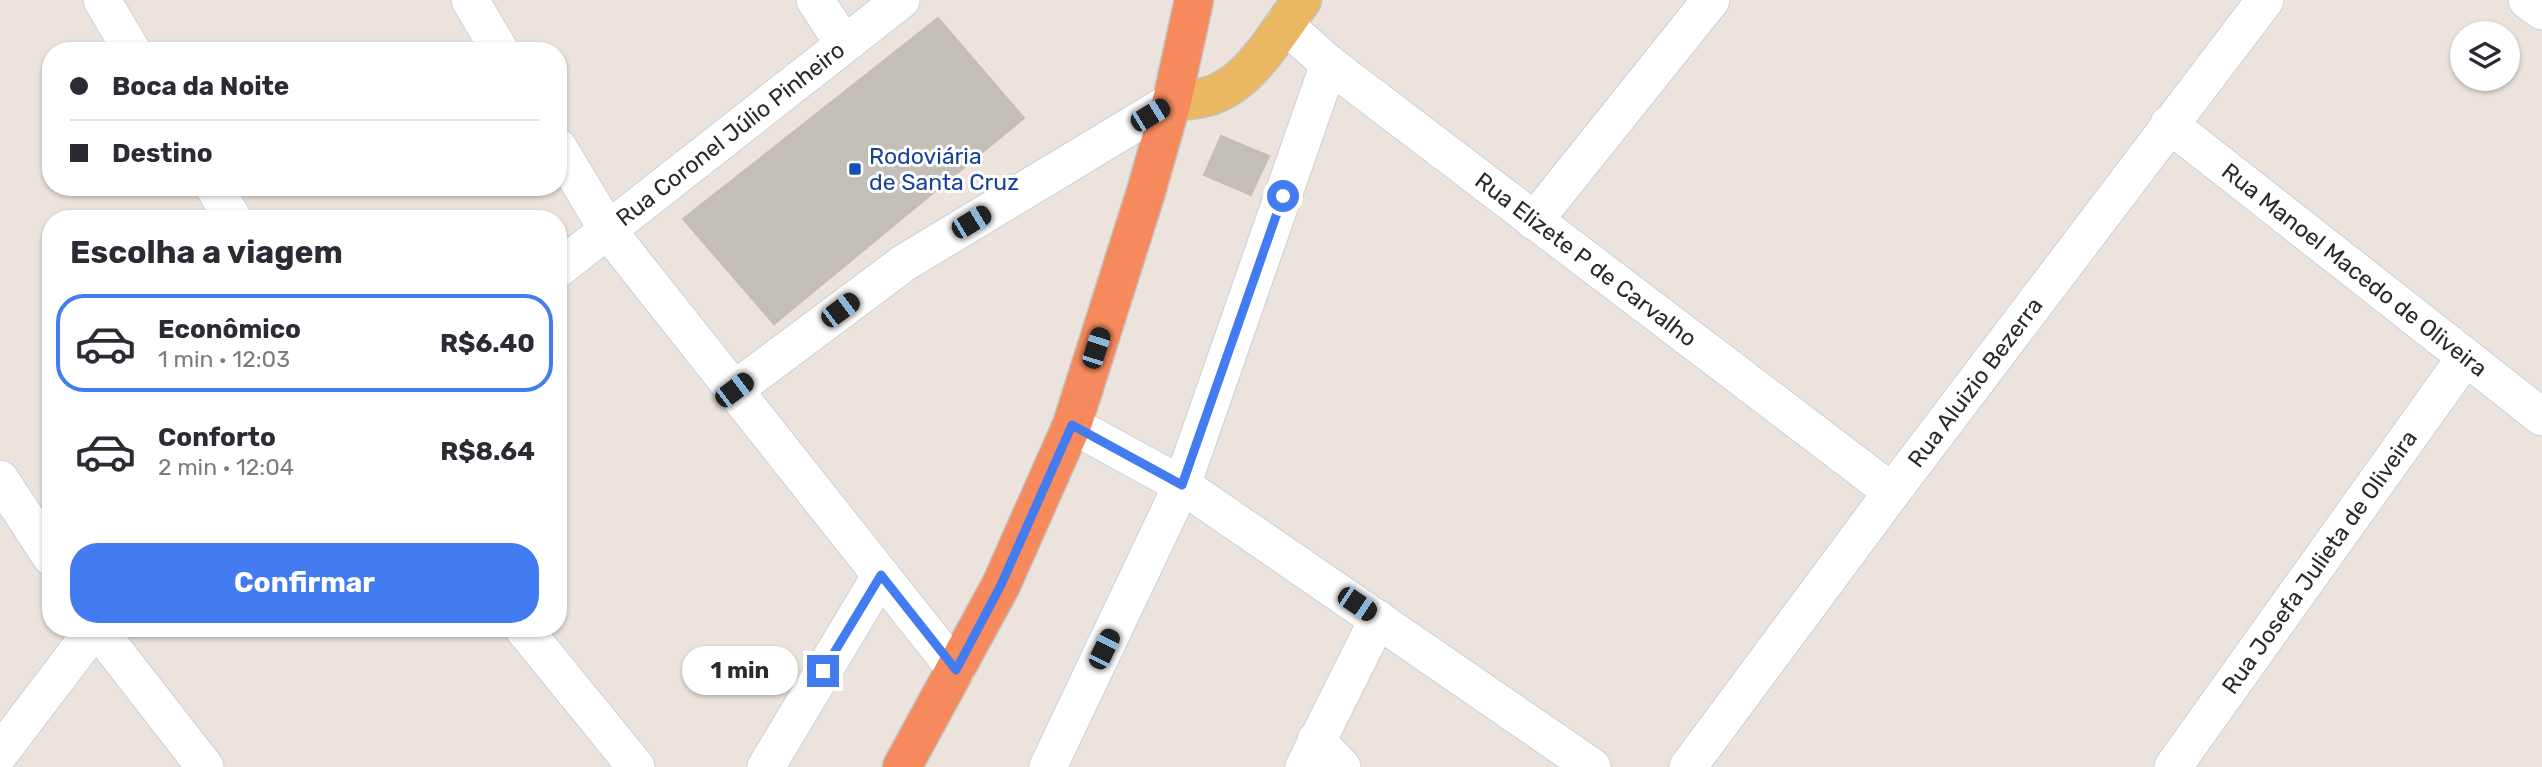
<!DOCTYPE html>
<html lang="pt">
<head>
<meta charset="utf-8">
<style>
	:root { --surface:#fff; --page:#f7f7f7; --text:#2b2b33; --muted:#7c7c81; --line:#e1e1e2; --accent:#437bf1 }
	body { margin:0; font-family:Rubik,sans-serif; background:var(--page); color:var(--text); height:100vh; display:flex; flex-direction:column; font-size:26px; white-space:nowrap }
	* { box-sizing:border-box; margin:0 }
	p { font-size:23px; color:var(--muted) }
	.icon { flex:none; width:38px; height:38px; fill:none; stroke:currentColor; stroke-width:2; stroke-linecap:round; stroke-linejoin:round }
	.map { position:relative; flex:1; overflow:hidden }
	.sheet { position:absolute; left:42px; top:210px; width:525px; height:427px; display:flex; flex-direction:column; background:var(--surface); border-radius:28px; box-shadow:0 2px 5px #0004 }
	.sheet>* { flex:none }
	.banner { position:absolute; left:42px; top:42px; width:525px; height:154px; border-radius:28px; box-shadow:0 2px 5px #0004; display:grid; align-content:center; height:154px; padding:0 28px; background:var(--surface) }
	.controls { position:absolute; left:2450px; top:21px; display:grid; gap:14px }
	.controls a { display:grid; place-items:center; width:70px; height:70px; border-radius:50%; background:var(--surface); box-shadow:0 2px 5px #0004; font-size:35px }
	.end { position:absolute; width:32px; height:32px; margin:-16px; border:9px solid #437bf1; background:#fff; box-shadow:0 0 0 4px #fff }
	.from { border-radius:50% }
	.bubble { position:absolute; height:49px; border-radius:24px; background:var(--surface); box-shadow:0 2px 5px #0004; font-size:23px; font-weight:700; line-height:49px; text-align:center }
	.car { position:absolute; width:21px; height:42px; margin:-21px -10px; border-radius:9px; box-shadow:0 0 5px 2px #0007; background:linear-gradient(#222 24%,#8ab4d8 0 40%,#222 0 76%,#8ab4d8 0 86%,#222 0) }
	.banner b { display:flex; align-items:center; gap:24px; height:66px; font-size:26px }
	.banner b+b { border-top:2px solid var(--line) }
	.banner i { width:18px; height:18px; background:var(--text) }
	ul { padding:0; list-style:none }
	li { display:flex; align-items:center; gap:21px; height:98px; margin:0 14px 10px; padding:0 14px; border:4px solid transparent; border-radius:28px }
	li div { flex:1 }
	li b { display:block; font-size:26px }
	li em { font-style:normal; font-weight:700 }
	li.current { border-color:var(--accent) }
	li>.icon { width:63px; height:63px; stroke-width:1.5 }
	h2 { padding:0 28px; font-size:32px; line-height:84px }
	.button { display:flex; gap:14px; margin-top:auto; padding:14px 28px }
	.button a { flex:1; height:80px; border-radius:28px; background:var(--accent); color:#fff; font-size:28px; font-weight:700; line-height:80px; text-align:center }
	.map>svg:first-child { display:block }
</style>
</head>
<body>
<div class="map">
<svg width="2542" height="767" viewBox="0 0 2542 767">
	<rect width="100%" height="100%" fill="#ebe3dc"/>
	<!-- building -->
	<path fill="#c4beb8" stroke="#c6beb6" stroke-width="2" d="M938,18L1024,118L774,324L683,219Z
		M1221,136L1269,156L1251,195L1204,175Z"/>
	<g fill="none" stroke-linecap="round" stroke-linejoin="round">
		<!-- minor casing -->
		<g stroke="#cad0db" stroke-width="39">
			<g id="minor">
				<path d="M102,0L132,51"/>
				<path d="M470,0L500,51"/>
				<path d="M815,0L844,44"/>
				<path d="M2527,0L2542,11"/>
				<path id="s1" d="M1284,24L1329,64L1892,492"/>
				<path id="s2" d="M2169,124L2542,417"/>
				<path d="M558,147L609,232L956,670"/>
				<path d="M214,187L233,219"/>
				<path d="M1534,221L1711,0"/>
				<path id="s3" d="M558,269L901,0"/>
				<path d="M734,390L904,263L1172,101"/>
				<path d="M1072,425L1182,485L1592,767"/>
				<path d="M0,479L51,557"/>
				<path d="M97,628L205,767"/>
				<path d="M523,628L636,767"/>
				<path d="M1316,740L1342,767"/>
				<path d="M0,753L95,628"/>
				<path d="M766,767L881,575"/>
				<path d="M1048,767L1182,485L1329,64"/>
				<path d="M1304,767L1378,619"/>
				<path id="s4" d="M1688,767L1892,492L2265,0"/>
				<path id="s5" d="M2173,767L2465,358"/>
			</g>
		</g>
		<!-- major casing -->
		<g stroke="#c3c3c3" stroke-width="41">
			<path id="major" d="M1172,101C1186,100 1201,100 1215,94C1253,79 1278,32 1302,0"/>
		</g>
		<!-- highway casing -->
		<g stroke="#c3c3c3" stroke-width="41">
			<path id="highway" d="M902,767L1001,585L1072,425L1145,195L1172,101L1194,0"/>
		</g>
		<!-- minor -->
		<use href="#minor" stroke="#fff" stroke-width="37"/>
		<!-- major -->
		<use href="#major" stroke="#eab862" stroke-width="38"/>
		<!-- highway -->
		<use href="#highway" stroke="#f78a5c" stroke-width="38"/>
	</g>
	<g fill="none" stroke-linecap="round" stroke-linejoin="round">
		<!-- route -->
		<path stroke="#437bf1" stroke-width="9" d="M823,671L881,575L956,670L1001,585L1072,425L1182,485L1283,196"/>
	</g>
	<!-- markers -->
	<rect fill="#1a4fb4" stroke="#fff" stroke-width="2.5" x="848" y="162" width="14" height="14" rx="3.5"/>
	<g text-anchor="middle" dominant-baseline="central" stroke-width="6" stroke-linejoin="round" paint-order="stroke">
		<!-- street labels -->
		<g font-size="23" fill="#2a2a2a" stroke="#fff">
			<text stroke="none"><textPath href="#s3" startOffset="219">Rua Coronel Júlio Pinheiro</textPath></text>
			<text stroke="none"><textPath href="#s1" startOffset="383">Rua Elizete P de Carvalho</textPath></text>
			<text stroke="none"><textPath href="#s2" startOffset="236">Rua Manoel Macedo de Oliveira</textPath></text>
			<text stroke="none"><textPath href="#s4" startOffset="480">Rua Aluizio Bezerra</textPath></text>
			<text stroke="none"><textPath href="#s5" startOffset="252">Rua Josefa Julieta de Oliveira</textPath></text>
		</g>
		<!-- transit labels -->
		<g font-size="23" fill="#164399" stroke="#fff" text-anchor="start">
			<text x="869" y="156">Rodoviária<tspan x="869" dy="26">de Santa Cruz</tspan></text>
		</g>
	</g>
</svg>
<div class="controls">
<a><svg class="icon" aria-label="layers" viewBox="0 0 24 24"><path d="M12 4l9 5-9 5-9-5zM3 14l9 5 9-5"/></svg></a>
</div>
<i class="end from" style="left:1283px;top:196px"></i>
<i class="end" style="left:823px;top:671px"></i>
<div class="bubble" style="left:682px;top:646px;width:116px">1 min</div>
<i class="car" style="left:1150px;top:115px;rotate:59deg"></i>
<i class="car" style="left:971px;top:222px;rotate:59deg"></i>
<i class="car" style="left:840px;top:310px;rotate:53deg"></i>
<i class="car" style="left:1096px;top:348px;rotate:18deg"></i>
<i class="car" style="left:734px;top:390px;rotate:53deg"></i>
<i class="car" style="left:1357px;top:604px;rotate:124deg"></i>
<i class="car" style="left:1104px;top:649px;rotate:26deg"></i>
<div class="banner">
<b><i class="from"></i>Boca da Noite</b>
<b><i></i>Destino</b>
</div>
<section class="sheet">
<h2>Escolha a viagem</h2>
<ul>
<li class="current"><svg class="icon" aria-label="car" viewBox="0 0 24 24"><path d="M5 17H2v-5l4-1 3-4h7l3 4 3 1v5h-3M9 17h6M6 11h13"/><circle cx="7" cy="17" r="2"/><circle cx="17" cy="17" r="2"/></svg><div><b>Econômico</b><p>1 min · 12:03</p></div><em>R$6.40</em></li>
<li><svg class="icon" aria-label="car" viewBox="0 0 24 24"><path d="M5 17H2v-5l4-1 3-4h7l3 4 3 1v5h-3M9 17h6M6 11h13"/><circle cx="7" cy="17" r="2"/><circle cx="17" cy="17" r="2"/></svg><div><b>Conforto</b><p>2 min · 12:04</p></div><em>R$8.64</em></li>
</ul>
<div class="button"><a>Confirmar</a></div>
</section>
</div>
</body>
</html>
